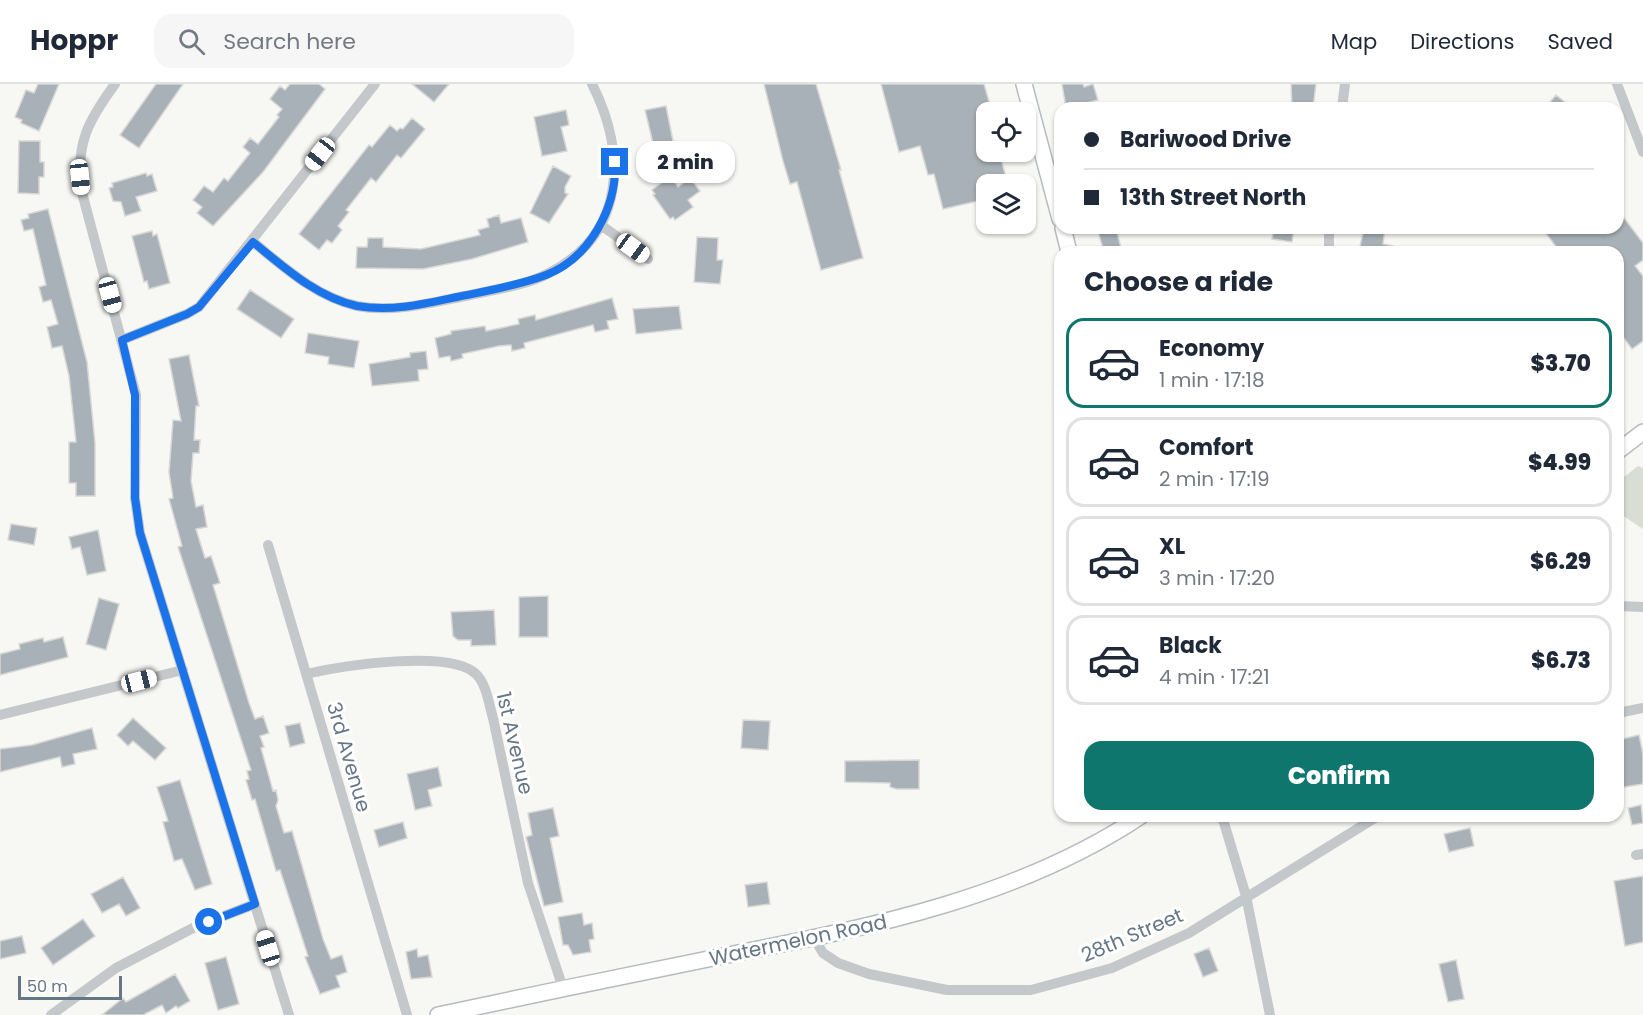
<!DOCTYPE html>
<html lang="en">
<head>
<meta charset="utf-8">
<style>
	:root { --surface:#fff; --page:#f6f6f7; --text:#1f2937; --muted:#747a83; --line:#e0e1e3; --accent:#0f766e }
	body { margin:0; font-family:Poppins,sans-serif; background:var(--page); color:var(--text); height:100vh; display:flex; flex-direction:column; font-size:22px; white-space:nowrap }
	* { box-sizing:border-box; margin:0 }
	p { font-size:20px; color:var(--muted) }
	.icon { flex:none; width:33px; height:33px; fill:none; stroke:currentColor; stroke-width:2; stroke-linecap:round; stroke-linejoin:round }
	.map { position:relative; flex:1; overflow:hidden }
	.details { position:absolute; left:1054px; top:162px; width:570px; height:576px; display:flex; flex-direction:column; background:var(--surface); border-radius:18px; box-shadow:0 2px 4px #0004 }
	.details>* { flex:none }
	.hud { position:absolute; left:1054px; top:18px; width:570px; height:132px; border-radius:18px; box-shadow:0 2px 4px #0004; display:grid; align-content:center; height:132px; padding:0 30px; background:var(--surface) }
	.fabs { position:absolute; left:976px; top:18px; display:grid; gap:12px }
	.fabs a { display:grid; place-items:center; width:60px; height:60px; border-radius:12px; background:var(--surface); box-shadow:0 2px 4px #0004; font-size:30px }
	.scale { position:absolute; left:18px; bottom:15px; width:104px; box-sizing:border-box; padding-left:6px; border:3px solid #657685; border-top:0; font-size:16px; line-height:21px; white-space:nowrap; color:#657685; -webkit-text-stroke:4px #fff; paint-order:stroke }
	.end { position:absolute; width:27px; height:27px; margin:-14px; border:8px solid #1a73e8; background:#fff; box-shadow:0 0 0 3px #fff }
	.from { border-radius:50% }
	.bubble { position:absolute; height:42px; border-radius:18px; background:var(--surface); box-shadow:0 2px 4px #0004; font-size:20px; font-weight:800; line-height:42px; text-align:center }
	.car { position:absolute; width:18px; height:36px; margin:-18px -9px; border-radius:8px; box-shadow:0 0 4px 2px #0007; background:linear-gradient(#fff 24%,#345 0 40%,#fff 0 76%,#345 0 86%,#fff 0) }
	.hud b { display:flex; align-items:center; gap:21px; height:57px; font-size:22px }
	.hud b+b { border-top:2px solid var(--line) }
	.hud i { width:15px; height:15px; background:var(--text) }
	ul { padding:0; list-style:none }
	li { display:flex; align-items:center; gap:18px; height:90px; margin:0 12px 9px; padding:0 18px; border:3px solid var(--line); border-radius:18px }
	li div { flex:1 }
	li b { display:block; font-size:22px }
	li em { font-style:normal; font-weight:800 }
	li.active { border-color:var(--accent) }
	li>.icon { width:54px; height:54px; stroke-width:1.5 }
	h2 { padding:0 30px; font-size:27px; line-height:72px }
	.button { display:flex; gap:12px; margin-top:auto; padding:12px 30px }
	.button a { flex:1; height:69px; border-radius:18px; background:var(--accent); color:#fff; font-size:24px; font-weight:800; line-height:69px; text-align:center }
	header { display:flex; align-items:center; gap:36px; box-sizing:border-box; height:84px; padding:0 30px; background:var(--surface); border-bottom:2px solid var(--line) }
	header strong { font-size:28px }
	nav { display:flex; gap:33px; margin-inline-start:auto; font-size:21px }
	.search { width:420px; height:54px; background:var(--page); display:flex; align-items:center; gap:15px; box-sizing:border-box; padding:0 21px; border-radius:18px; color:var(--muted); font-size:22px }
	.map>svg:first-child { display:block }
</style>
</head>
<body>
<header>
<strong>Hoppr</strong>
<div class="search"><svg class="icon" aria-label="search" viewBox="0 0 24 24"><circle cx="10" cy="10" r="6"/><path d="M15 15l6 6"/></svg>Search here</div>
<nav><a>Map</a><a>Directions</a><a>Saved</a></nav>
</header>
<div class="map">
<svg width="1643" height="931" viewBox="0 0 1643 931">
	<rect width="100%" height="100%" fill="#f7f7f3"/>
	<!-- green -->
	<path fill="#d8ded4" d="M1638,382L1643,384V445L1619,429V397Z"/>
	<!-- building -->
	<path fill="#a8b1b7" stroke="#d8d8d6" stroke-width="1.5" d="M38,0H59L39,47L21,39L22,36L15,33L26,6L34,9Z
		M156,0H183L139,64L120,51Z
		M290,0H319L325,5L263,88L213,142L197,129L202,123L193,116L204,102L213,108L224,94L228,97L250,69L243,63L250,54L258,60L279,33L277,31L282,25L270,15L280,2L285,6Z
		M412,0H449L434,18Z
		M764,0H816L841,86H839L863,174L821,186L797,98L790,100L783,77Z
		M881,0H984L992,28H987V68H999L1008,100H987V115L943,125L934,90L928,91L920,62L899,68Z
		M1062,0H1083L1084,3L1093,0L1098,16L1066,24Z
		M1291,0H1316L1313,24H1292Z
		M1556,11L1572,24H1545Z
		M666,22L676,72L657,76L645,26Z
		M566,26L569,41L561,43L567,67L542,72L534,33Z
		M412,34L425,45L401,74L397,71L376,98L371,94L346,126L349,128L338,142L342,146L332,159L327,156L319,166L299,150L369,61L372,63L390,41L397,47L400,44L403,45Z
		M19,57H40V78H44V93H39V110L18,109Z
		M553,82L571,92L565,103V109L568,110L549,139L530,129Z
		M146,89L147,92L152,90L157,107L136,113L141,127L125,132L121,118L113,117L109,104L113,103L112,99Z
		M671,92L678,103L690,94L700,107L688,116L693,123L675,136L673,133L670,135L653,111L655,110L652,106Z
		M48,125L87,278L95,359V412H76V399H69V358H76L69,292L62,262L52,264L47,243L58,240L51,216L43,218L39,203L46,201L33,145L24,147L21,136L29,134L28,130Z
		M1618,126L1643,159V176L1635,182L1643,192V257L1632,265L1618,246V168H1560L1542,144H1618Z
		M499,131L501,139L521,134L528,158L472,175L423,185L356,184L357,163H367L368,154H383V163L421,165L480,151L478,146L489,143L487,135Z
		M1097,144H1116L1122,168H1104Z
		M1274,144H1294L1292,158L1272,155Z
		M1364,144H1385L1383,160L1393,162V168L1359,167Z
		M152,147L153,152L157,150L170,199L149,205L147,197L144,198L132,152Z
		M697,153L718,154L717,176H723L720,200L694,198Z
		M250,206L294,235L281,254L237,225Z
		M612,214L618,235L607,237L609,245L595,248L593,241L524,259L525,264L512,267L511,261L499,262L462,270L463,274L451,277L450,272L439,274L435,254L451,250V247L485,242L486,247L519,240L518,235L535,231L536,236Z
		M679,222L682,245L636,250L633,225Z
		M308,249L359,257L354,284L328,280L329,273L305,269Z
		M426,267L428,285L418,286L419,297L372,302L369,280L410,273V269Z
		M189,271L199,322H196L194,356H200L199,369H193L191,397L196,423L203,421L207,443L196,445L205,474L211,472L220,499L213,501L249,619L255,635L263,632L269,649L260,652L264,663L261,664L273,707L276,706L278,716L276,722L284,749L292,747L323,855L331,875L342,871L347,888L336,892L340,903L320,910L305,873L308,872L280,786L276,787L255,715L252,716L246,696L249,695L247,687L251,686L178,463L182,462L169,415L173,414L169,388L173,336L181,337L169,275Z
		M11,440L37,444L34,461L8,456Z
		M98,446L106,487L87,491L80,463L72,465L69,453Z
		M548,512V553H519V513Z
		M99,514L119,520L106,566L86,560Z
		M494,526L496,561L471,562V556H458L453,552L451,528Z
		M63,553L68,573L0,591V570L20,565L19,560L43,554L44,558Z
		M133,634L166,664L155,676L133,657L128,662L117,651Z
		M743,636L770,637L768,666L741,664Z
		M300,639L305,659L290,663L285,642Z
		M92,644L97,665L73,670L75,680L62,683L60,673L0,688V665L32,661Z
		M1639,651L1643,670V700L1618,704V656Z
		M919,676V705H896L890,703V699L845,698V677Z
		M438,683L442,702L428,706L432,722L415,726L407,690Z
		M180,696L212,800L195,806L182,775L174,777L163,738L168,737L157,703Z
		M1641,721L1643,739L1632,741L1628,724Z
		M553,724L559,752L550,754L563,818L544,822L526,753L532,751L528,729Z
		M403,738L407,754L379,763L374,746Z
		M1470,744L1474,762L1449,768L1444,750Z
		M1643,792V858L1625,862L1614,797Z
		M123,793L140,824L126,832L119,820L102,829L91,810Z
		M767,798L770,820L748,823L745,801Z
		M582,829L584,841L592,839L594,855L589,856L591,868L573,871L568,861H563L558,833Z
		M83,835L95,852L53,881L41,864Z
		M22,852L26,869L0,875V857Z
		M1209,864L1218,887L1203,893L1194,870Z
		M417,865L418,873L428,871L432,893L411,895L406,868Z
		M226,873L239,920L218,926L205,879Z
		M1456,876L1464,915L1448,918L1439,880Z
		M175,890L190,917L178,924L176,922L166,929L162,921L143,931H102L123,914L126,918Z"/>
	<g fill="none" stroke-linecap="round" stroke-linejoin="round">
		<!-- secondary casing -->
		<g stroke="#b6bbc0" stroke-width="18">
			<path id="secondary" d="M1024,0L1060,135
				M1063,144L1069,168
				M1618,367L1643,348
				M438,931C531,911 625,892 718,873C864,844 1015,816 1141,732"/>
		</g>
		<!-- minor -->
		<path stroke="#c4c8cb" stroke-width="10" d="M115,0C88,37 76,59 81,105L136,311L135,414L140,449L289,931
			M1617,0L1643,68
			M1342,24L1345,0
			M601,141L648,175
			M253,158C284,183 316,213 357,222C393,229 430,219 465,212C492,206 525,202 549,189C626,150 627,69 592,0
			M1329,168V144
			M122,256L187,230L199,223L375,0
			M268,461L407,931
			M1618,522L1643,523
			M306,590C341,582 453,564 477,591C487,602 489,621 493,634L528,799L563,904
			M1618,629L1643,624
			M0,631L183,586
			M1222,732L1246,812L1270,931
			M1636,771L1643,770
			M814,854L823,869L838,879L869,890L947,906H1031L1112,884L1189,849L1378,732
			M51,931L116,884L193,844L255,820"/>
		<!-- secondary -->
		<use href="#secondary" stroke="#fff" stroke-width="15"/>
	</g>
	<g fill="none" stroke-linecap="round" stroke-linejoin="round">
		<!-- route -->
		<path stroke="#1a73e8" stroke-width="8" d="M209,838L255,820L140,449L135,414V311L122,256L187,230L199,223L253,158C284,183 316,213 357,222C391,228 424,220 457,213C486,207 517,202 546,191C590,174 617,123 615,78"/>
	</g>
	<g text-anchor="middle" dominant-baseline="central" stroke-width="6" stroke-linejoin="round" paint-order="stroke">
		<!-- street labels -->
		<g font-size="20" fill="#657685" stroke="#fff">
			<text transform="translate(515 659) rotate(77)">1st Avenue</text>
			<text transform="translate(349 673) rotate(74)">3rd Avenue</text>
			<text transform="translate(1132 851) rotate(-23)">28th Street</text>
			<text transform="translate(798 856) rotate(-12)">Watermelon Road</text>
		</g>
	</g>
</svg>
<div class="fabs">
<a><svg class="icon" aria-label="locate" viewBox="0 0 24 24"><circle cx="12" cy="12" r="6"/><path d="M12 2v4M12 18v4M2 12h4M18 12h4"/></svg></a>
<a><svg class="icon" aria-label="layers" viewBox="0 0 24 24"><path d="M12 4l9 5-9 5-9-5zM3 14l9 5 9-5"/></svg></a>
</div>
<div class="scale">50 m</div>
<i class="end from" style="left:209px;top:838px"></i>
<i class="end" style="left:615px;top:78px"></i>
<div class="bubble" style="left:636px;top:57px;width:99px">2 min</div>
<i class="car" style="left:320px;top:70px;rotate:218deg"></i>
<i class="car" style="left:80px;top:93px;rotate:174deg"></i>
<i class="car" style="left:633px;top:164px;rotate:126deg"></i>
<i class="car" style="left:110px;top:211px;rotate:165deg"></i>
<i class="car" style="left:139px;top:597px;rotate:76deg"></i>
<i class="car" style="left:268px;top:864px;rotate:343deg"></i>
<div class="hud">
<b><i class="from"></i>Bariwood Drive</b>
<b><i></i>13th Street North</b>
</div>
<section class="details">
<h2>Choose a ride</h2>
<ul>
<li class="active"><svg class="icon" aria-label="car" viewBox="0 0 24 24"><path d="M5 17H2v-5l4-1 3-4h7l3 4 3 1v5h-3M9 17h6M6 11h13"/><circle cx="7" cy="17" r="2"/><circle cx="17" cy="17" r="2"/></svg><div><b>Economy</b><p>1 min · 17:18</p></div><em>$3.70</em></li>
<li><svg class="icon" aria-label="car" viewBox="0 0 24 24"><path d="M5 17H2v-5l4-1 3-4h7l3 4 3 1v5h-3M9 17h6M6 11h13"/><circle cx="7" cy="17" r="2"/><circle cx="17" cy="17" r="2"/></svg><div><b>Comfort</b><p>2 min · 17:19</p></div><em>$4.99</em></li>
<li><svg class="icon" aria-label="car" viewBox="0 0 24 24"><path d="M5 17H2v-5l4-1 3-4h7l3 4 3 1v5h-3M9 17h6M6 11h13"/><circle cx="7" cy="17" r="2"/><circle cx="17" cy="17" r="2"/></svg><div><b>XL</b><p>3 min · 17:20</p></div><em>$6.29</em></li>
<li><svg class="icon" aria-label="car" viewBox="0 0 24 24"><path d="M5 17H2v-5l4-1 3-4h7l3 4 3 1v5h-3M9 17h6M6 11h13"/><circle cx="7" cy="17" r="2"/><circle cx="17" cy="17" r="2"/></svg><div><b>Black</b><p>4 min · 17:21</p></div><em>$6.73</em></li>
</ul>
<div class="button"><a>Confirm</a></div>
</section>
</div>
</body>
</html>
